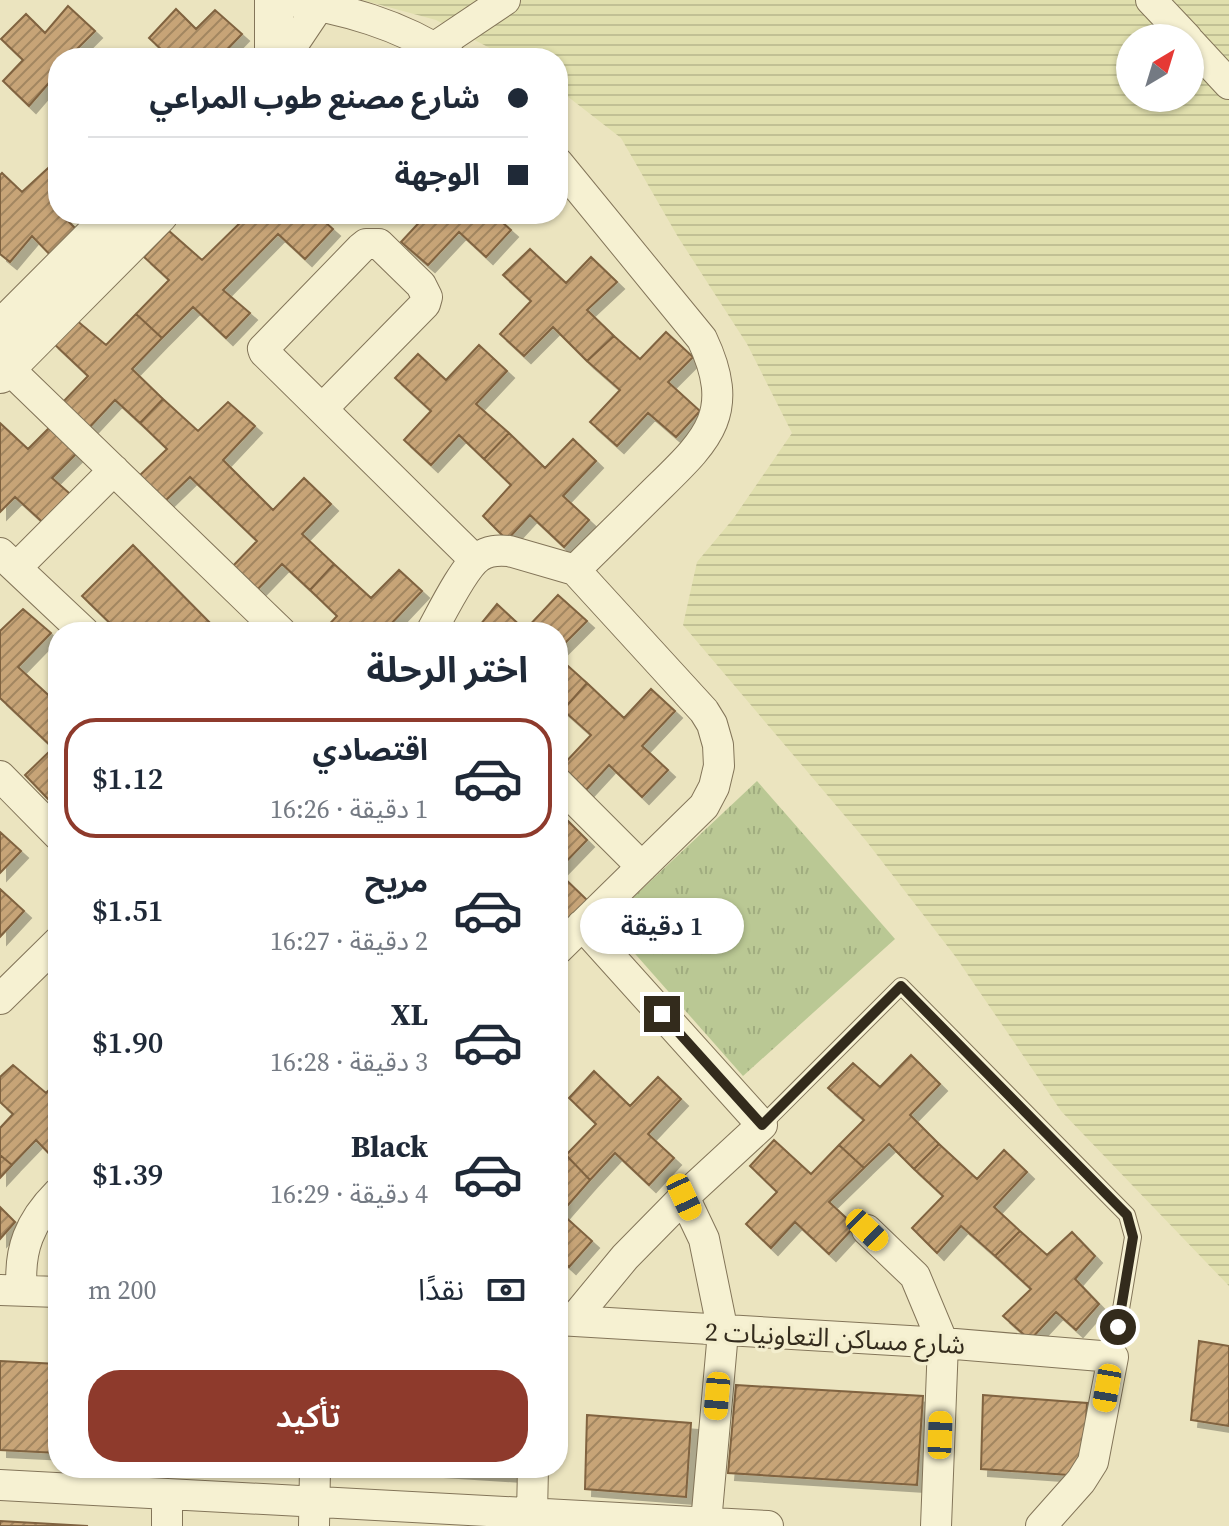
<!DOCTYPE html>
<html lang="ar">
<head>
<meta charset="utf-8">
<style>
	:root { --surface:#fff; --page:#f6f6f7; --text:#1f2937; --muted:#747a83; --line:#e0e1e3; --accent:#8e3a2c }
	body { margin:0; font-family:"Source Serif 4","Noto Sans Arabic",serif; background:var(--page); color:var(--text); direction:rtl; height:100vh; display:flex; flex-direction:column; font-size:30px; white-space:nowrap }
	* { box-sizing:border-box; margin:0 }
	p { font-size:26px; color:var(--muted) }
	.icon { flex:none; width:44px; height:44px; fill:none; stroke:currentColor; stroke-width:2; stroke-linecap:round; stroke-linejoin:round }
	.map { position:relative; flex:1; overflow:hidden; direction:ltr }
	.drawer { position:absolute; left:48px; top:622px; width:520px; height:856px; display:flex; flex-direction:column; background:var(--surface); border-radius:32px; box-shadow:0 2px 6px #0004; direction:rtl }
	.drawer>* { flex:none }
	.top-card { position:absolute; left:48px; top:48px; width:520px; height:176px; border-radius:32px; box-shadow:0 2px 6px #0004; direction:rtl; display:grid; align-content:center; height:176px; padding:0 40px; background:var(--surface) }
	.needle { width:52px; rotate:38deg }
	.fabs { position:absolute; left:1116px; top:24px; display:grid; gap:16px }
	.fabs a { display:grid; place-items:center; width:88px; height:88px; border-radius:50%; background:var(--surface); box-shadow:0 2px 6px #0004; font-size:40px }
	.end { position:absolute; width:36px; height:36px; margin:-18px; border:10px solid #332b1c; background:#fff; box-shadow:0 0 0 4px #fff }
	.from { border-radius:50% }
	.bubble { position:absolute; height:56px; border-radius:28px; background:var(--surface); box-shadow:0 2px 6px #0004; font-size:26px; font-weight:600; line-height:56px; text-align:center; direction:rtl }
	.car { position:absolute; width:24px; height:48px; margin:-24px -12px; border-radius:10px; box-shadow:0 0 6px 2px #0007; background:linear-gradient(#f5c518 24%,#345 0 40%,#f5c518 0 76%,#345 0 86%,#f5c518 0) }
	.top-card b { display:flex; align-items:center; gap:28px; height:76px; font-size:30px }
	.top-card b+b { border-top:2px solid var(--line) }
	.top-card i { width:20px; height:20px; background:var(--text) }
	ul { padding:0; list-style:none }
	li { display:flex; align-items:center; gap:24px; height:120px; margin:0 16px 12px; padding:0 24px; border:4px solid transparent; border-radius:32px }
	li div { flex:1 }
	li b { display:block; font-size:30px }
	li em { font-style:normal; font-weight:600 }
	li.on { border-color:var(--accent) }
	li>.icon { width:72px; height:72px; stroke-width:1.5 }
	h2 { padding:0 40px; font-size:36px; line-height:96px }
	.pay { display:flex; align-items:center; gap:20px; height:88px; padding:0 40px; font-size:30px }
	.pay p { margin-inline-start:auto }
	.action { display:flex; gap:16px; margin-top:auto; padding:16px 40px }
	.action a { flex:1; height:92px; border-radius:32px; background:var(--accent); color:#fff; font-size:32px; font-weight:600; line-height:92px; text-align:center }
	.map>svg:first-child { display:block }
</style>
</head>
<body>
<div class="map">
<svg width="1229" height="1526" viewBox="0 0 1229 1526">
	<defs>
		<pattern id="farmland-rules" width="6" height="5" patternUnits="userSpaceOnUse" patternTransform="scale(2)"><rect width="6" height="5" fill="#e0dfad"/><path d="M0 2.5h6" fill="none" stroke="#c1c094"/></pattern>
		<pattern id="grass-tufts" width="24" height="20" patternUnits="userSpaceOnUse" patternTransform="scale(2)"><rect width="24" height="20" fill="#bac894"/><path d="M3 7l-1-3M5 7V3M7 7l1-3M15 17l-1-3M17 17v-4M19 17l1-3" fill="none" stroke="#a0ac7f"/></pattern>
		<pattern id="building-hatch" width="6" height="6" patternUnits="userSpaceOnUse" patternTransform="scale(2)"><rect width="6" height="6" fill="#c7a477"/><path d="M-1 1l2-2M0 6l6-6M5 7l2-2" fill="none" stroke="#a28661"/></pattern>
		<filter id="shadow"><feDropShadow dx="7" dy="7" stdDeviation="0" flood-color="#0004"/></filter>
	</defs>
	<rect width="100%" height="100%" fill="#ebe4bf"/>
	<!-- farmland -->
	<path fill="url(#farmland-rules)" fill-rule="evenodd" d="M362,0H1229V1286L1061,1111L955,956L867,842L683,625L697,562L733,519L792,433L747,344L678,237L621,138L558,89V58H509L436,20ZM1130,38H1190V98H1130Z"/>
	<!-- grass -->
	<path fill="url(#grass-tufts)" d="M757,781L895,939L743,1076L607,922Z"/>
	<!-- building -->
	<path fill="url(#building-hatch)" stroke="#806340" stroke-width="2" filter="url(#shadow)" d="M68,6L95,31L77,49L87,58H58V81L54,77L29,106L3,81L23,60L1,39L26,14L45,33Z
		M176,9L196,29L215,10L242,34L219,58H159L165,53L149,38Z
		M48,168L58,177V214H61L82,235L56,261L32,236L10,262L0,254V175L2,173L22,192Z
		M249,214H316L333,229L305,259L278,234L223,290L250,313L226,338L193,307L162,338L136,314L169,280L144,257L169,231L202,260Z
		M427,214H493L511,230L486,257L459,232L428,265L401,242Z
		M530,249L566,283L591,257L617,282L587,310L614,336L587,361L553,327L524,356L500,334L531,301L503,275Z
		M136,314L162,338L132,369L163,399L140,423L115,400L87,430L61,404L88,376L52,342L75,319L106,345Z
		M666,332L693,357L668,382L700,411L676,437L648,413L617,446L590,422L620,390L587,361L614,336L640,359Z
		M479,345L507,371L476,404L509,433L484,459L459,435L431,465L404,440L431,411L395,378L418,354L446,380Z
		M163,399L198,431L228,402L255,426L223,460L273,510L304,478L331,504L302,534L334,564L310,590L282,564L254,593L230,569L257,541L190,477L163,503L137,478L167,449L140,423Z
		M0,423L28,449L54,423L81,449L52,478L77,500L50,529L15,497L0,512Z
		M509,433L545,468L573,439L596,461L563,496L589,520L564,547L530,515L507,540L483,516L511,485L484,459Z
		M133,545L219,632H119L82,596Z
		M334,564L371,598L399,570L422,591L389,626L395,632H322L337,616L310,590Z
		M558,595L587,621L558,650V632H479L476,630L497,604L525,630Z
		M23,609L51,633L18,667L58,704V791L49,800L25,775L53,748L0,698V631Z
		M558,657L587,683L563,710L558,705Z
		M587,683L624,718L651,689L675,711L642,746L668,770L642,797L609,765L586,790L562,766L591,735L563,710Z
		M558,811L587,840L558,870Z
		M0,832L21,851L0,873Z
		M558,872L588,901L564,926L558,920Z
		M0,889L24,911L0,937Z
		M911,1055L940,1084L910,1115L939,1144L914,1169L889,1144L864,1168L839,1145L864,1120L828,1088L853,1063L880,1087Z
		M13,1065L46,1093L58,1081V1163L36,1140L12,1165L0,1155V1128L13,1114L0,1102V1077Z
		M594,1071L630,1106L658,1077L681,1099L648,1134L674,1158L649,1185L615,1153L590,1180L566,1155L596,1124L569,1098Z
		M774,1140L811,1174L839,1145L864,1168L829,1202L855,1226L829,1254L795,1222L771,1248L746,1224L777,1192L750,1166Z
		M939,1144L977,1179L1004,1150L1027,1172L994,1207L1020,1231L995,1256L961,1226L937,1253L912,1228L943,1196L914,1169Z
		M0,1155L12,1165L0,1178Z
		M566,1155L590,1180L561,1213L592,1241L569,1267L558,1257V1163Z
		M0,1207L15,1222L0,1239Z
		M1020,1231L1047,1255L1072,1232L1095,1256L1075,1279L1099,1304L1076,1330L1056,1312L1030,1340L1003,1316L1031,1289L995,1256Z
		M1199,1341L1229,1346V1426L1191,1420Z
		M0,1361L58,1364V1453L0,1450Z
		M736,1385L923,1396L917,1485L728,1473Z
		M983,1395L1087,1403L1083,1476L981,1469Z
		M587,1415L691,1423L686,1497L585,1489Z
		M405,1468H515L514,1475Z
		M0,1521L88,1526H0Z"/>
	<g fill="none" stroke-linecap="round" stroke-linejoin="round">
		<!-- service casing -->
		<g stroke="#837559" stroke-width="18">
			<path id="service" d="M762,1125L901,986L1127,1215L1133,1237L1113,1357"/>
		</g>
		<!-- minor casing -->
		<g stroke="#837559" stroke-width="32">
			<path id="minor" d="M284,0C344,9 400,24 451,58
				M1151,0L1187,38
				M1190,42L1229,84
				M435,47L505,0
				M284,58L323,0
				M558,163L702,339C738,415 706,441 654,492C628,518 601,544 575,570
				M7,367L281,632
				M322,409L425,304L427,297L421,285L379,244H366L361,248L263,349L264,352L475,560
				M0,553L84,632
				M16,568L114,470
				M431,632C441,614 464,567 479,557C488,550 498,550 509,551L575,570L704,711L712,724L718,745L719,766L714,787L704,806L558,949
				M0,776L58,835
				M558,783L642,867
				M0,999L58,942
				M684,1197L704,1239L723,1332L706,1523
				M867,1230L915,1276L943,1343L936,1526
				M0,1290L58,1292
				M22,1290C18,1250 30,1221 58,1193
				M558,1320L943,1343L1113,1357L1093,1462L1081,1481L1041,1526
				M573,1320L625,1257L684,1197L762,1125L582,925
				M0,1485L768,1526
				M532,1513L533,1468
				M167,1526V1494
				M314,1526L315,1468"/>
		</g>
		<!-- tertiary casing -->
		<g stroke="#837559" stroke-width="40">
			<path id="tertiary" d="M274,0V58
				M0,330L116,214
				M0,374L159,214"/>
		</g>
		<!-- service -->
		<use href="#service" stroke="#f6f1d2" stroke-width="16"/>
		<!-- minor -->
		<use href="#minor" stroke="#f6f1d2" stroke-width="30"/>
		<!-- tertiary -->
		<use href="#tertiary" stroke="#f6f1d2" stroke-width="38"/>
	</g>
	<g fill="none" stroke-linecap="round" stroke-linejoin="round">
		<!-- route -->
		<path stroke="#332b1c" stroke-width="10" d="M662,1014L762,1125L901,986L1127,1215L1133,1237L1118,1327"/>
	</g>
	<g text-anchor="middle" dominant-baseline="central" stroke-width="7" stroke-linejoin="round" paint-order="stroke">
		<!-- street labels -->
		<g font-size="26" fill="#332b1c" stroke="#f3eece">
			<text transform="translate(835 1338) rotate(3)">شارع مساكن التعاونيات 2</text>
		</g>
	</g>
</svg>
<div class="fabs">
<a><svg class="needle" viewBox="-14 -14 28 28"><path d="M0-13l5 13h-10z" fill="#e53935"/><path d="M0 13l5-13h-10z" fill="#747a83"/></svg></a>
</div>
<i class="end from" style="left:1118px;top:1327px"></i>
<i class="end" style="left:662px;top:1014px"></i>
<div class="bubble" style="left:580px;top:898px;width:164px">1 دقيقة</div>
<i class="car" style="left:684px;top:1197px;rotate:155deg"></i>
<i class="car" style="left:867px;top:1230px;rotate:134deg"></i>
<i class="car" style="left:1107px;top:1388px;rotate:190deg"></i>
<i class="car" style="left:717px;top:1396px;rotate:185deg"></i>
<i class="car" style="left:940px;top:1435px;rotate:2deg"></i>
<div class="top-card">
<b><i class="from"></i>شارع مصنع طوب المراعي</b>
<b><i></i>الوجهة</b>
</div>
<section class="drawer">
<h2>اختر الرحلة</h2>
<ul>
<li class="on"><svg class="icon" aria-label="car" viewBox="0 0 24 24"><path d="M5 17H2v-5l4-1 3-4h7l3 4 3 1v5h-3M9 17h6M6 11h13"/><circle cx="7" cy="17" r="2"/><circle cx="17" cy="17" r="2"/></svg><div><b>اقتصادي</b><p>1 دقيقة · 16:26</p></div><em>$1.12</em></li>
<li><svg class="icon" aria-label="car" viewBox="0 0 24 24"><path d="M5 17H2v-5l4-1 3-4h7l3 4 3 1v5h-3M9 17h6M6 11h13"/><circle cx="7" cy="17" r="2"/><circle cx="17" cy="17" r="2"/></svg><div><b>مريح</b><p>2 دقيقة · 16:27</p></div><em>$1.51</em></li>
<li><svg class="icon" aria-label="car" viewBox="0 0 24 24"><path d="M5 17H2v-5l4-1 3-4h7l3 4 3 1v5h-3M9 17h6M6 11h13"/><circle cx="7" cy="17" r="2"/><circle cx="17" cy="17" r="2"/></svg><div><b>XL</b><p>3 دقيقة · 16:28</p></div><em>$1.90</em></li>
<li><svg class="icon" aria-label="car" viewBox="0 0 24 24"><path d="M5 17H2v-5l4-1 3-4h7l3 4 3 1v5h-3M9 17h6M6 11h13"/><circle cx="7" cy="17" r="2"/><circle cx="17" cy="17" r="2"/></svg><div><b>Black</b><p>4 دقيقة · 16:29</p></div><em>$1.39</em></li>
</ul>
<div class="pay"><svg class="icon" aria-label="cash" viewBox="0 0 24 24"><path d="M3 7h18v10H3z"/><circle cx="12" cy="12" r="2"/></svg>نقدًا<p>200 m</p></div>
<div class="action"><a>تأكيد</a></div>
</section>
</div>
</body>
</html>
